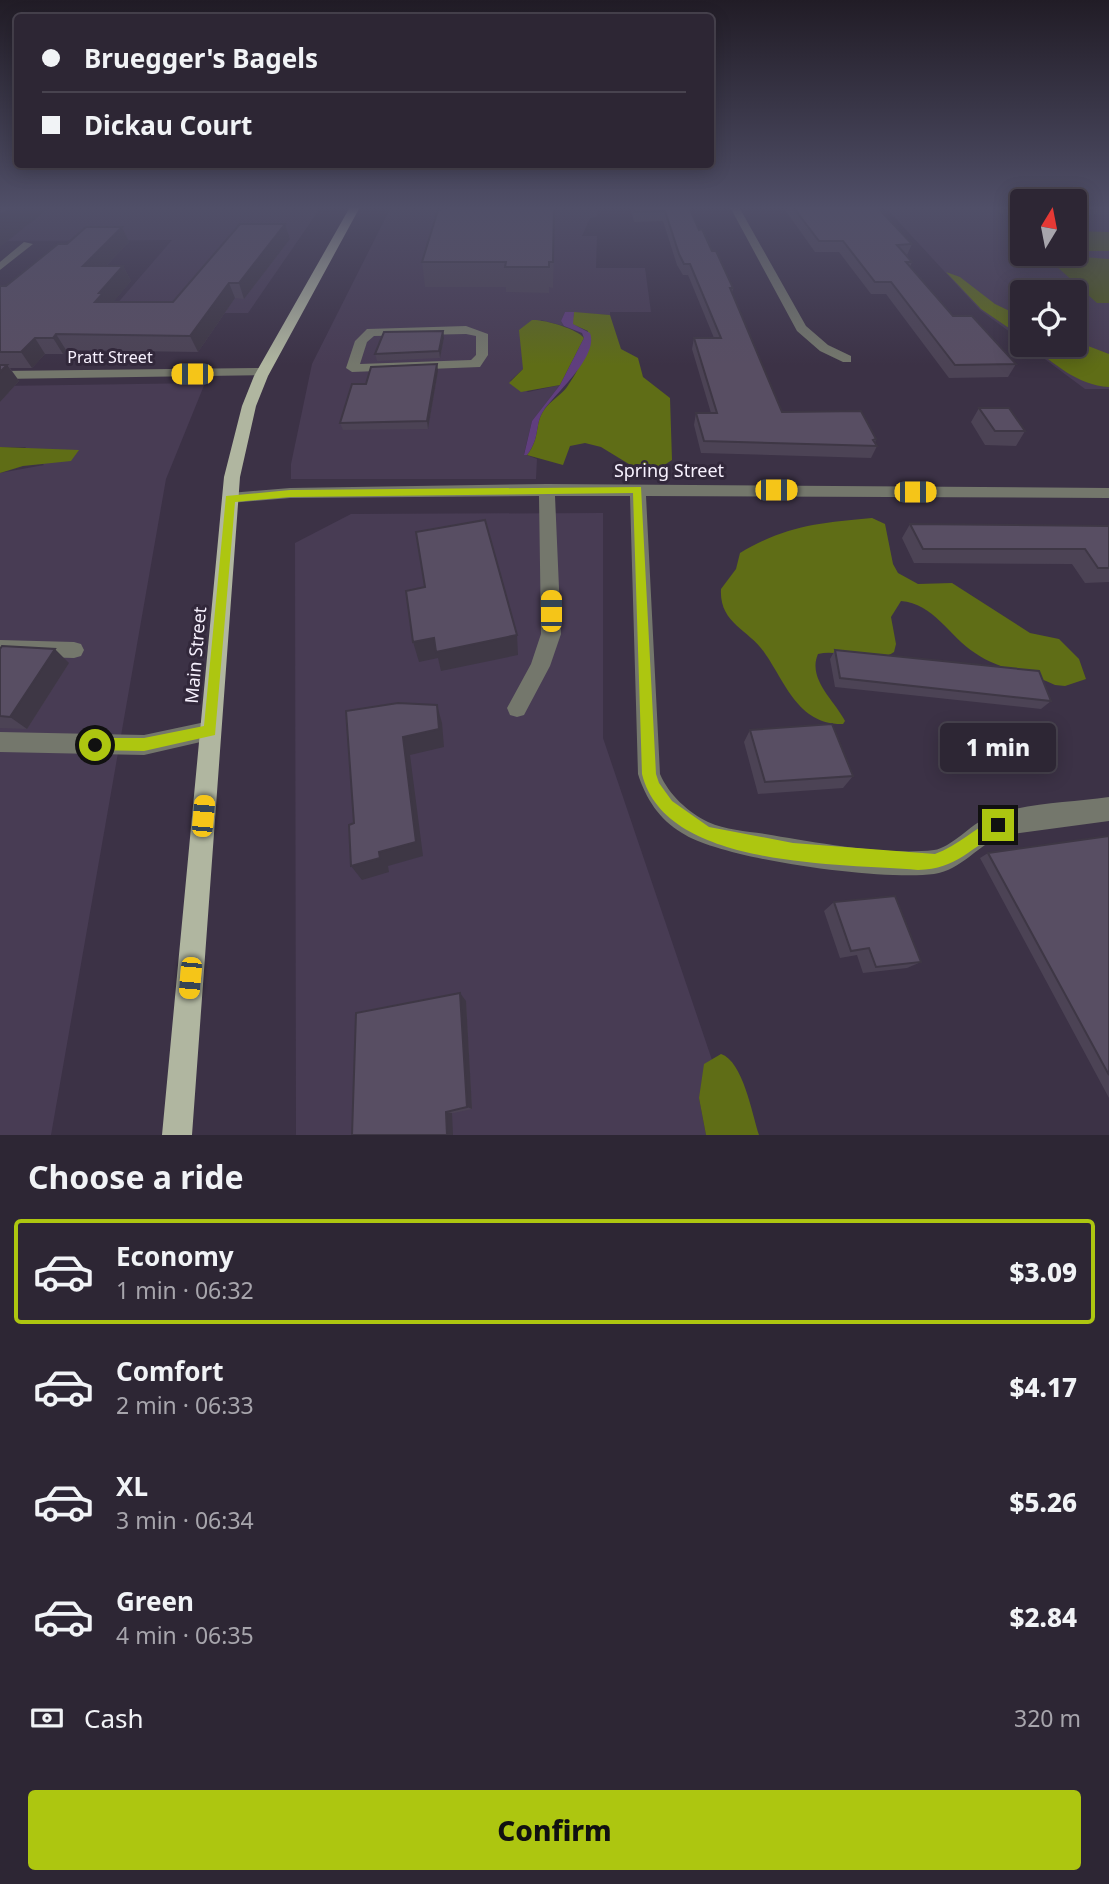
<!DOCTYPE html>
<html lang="en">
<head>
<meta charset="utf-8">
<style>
	:root { --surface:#2d2634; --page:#393240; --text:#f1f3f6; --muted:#a7a5ac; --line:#48434f; --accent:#adc610 }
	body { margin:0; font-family:"Noto Sans",sans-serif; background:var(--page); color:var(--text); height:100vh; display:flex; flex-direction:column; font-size:26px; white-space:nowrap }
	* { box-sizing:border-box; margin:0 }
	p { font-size:23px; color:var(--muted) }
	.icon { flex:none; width:38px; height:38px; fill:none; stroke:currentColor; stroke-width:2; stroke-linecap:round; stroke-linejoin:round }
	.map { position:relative; height:1135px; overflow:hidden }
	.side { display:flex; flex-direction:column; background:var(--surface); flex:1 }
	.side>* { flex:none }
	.top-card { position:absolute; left:14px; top:14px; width:700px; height:154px; border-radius:7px; box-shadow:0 4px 18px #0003,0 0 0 2px var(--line); display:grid; align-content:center; height:154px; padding:0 28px; background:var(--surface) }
	.needle { width:46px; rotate:10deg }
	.tools { position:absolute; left:1010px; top:189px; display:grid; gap:14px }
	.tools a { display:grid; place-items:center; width:77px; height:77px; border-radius:7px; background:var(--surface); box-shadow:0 4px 18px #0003,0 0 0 2px var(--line); font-size:35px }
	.end { position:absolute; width:32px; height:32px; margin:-16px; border:9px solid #adc610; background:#111; box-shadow:0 0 0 4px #111 }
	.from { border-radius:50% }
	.bubble { position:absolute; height:49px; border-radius:7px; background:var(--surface); box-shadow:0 4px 18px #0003,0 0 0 2px var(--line); font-size:23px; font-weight:800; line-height:49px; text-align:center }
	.car { position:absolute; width:21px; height:42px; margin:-21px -10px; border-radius:9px; box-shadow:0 0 5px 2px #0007; background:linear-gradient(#f5c518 24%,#345 0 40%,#f5c518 0 76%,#345 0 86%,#f5c518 0) }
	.top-card b { display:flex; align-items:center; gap:24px; height:66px; font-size:26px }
	.top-card b+b { border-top:2px solid var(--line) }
	.top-card i { width:18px; height:18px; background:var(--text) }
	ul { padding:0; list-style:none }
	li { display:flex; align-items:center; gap:21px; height:105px; margin:0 14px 10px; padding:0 14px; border:4px solid transparent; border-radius:7px }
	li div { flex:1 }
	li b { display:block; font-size:26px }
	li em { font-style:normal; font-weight:800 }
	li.active { border-color:var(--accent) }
	li>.icon { width:63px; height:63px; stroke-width:1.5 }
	h2 { padding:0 28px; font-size:32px; line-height:84px }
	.pay { display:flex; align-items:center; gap:18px; height:77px; padding:0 28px; font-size:26px }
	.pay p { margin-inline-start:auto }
	.action { display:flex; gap:14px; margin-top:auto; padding:14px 28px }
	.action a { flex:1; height:80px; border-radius:7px; background:var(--accent); color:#111; font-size:28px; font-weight:800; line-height:80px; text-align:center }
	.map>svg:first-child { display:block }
</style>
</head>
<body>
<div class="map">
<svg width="1109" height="1135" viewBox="0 0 1109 1135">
	<rect width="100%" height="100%" fill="#3c3246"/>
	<!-- built -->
	<path fill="#483c54" d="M0,207H321L248,313H109L172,240L0,241Z
		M391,207H598L597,217L590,218L582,236H597L596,268H645L651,312H610V315L565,312L561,321L564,326L541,320L523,369L510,381L528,392L560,385L532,421L524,454L537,459L536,479H291V464L312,364Z
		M885,207H1022V254H1074L1075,207H1109V389H1085L1026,345H1074V292H1022V341L980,310Z
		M205,383L166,479L51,1135H0V473L44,465L25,447H0V386Z
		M603,513V738L712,1060L699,1098L706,1135H296L295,543L351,514Z"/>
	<!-- green -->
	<path fill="#505c17" d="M1075,231L1109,232V251H1089L1075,237Z
		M1043,254L1109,259V303H1097Z"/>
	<!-- forest -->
	<path fill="#5f6d16" d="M946,272L960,277L995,304L1022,317V337L981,309Z
		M574,312L610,315L621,349L638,358L643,377L670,398L672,460L655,471L637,469L601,447L585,443L570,446L563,465L527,455C541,437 534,424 544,410C550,401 561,395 567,387C581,367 585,355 588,331L572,324Z
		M532,320C543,319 578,329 584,338L560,385L521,392L509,383L523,369L519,330Z
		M1075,341L1109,354V387C1077,385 1055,364 1030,345H1074Z
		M0,447L79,450L71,461L23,466L0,473Z
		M872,518L885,524L893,564L898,573L918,584L952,583L1030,633L1059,639L1079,659L1086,679L1065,686L1055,685C1029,672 999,670 975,653C950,637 933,603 901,601L891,617L896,644L894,652C869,668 844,648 818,654C807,679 835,701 845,721L843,724C798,725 786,683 764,652C748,629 719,623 721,589L736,569L740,553C787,525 820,523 872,518Z
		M721,1054C743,1061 752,1114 759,1135H706L699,1098L704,1064Z"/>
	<!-- water -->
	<path fill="#603e7e" d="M565,312H574L573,324L590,333C599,356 556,393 544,410C534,424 541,437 527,455H524L532,421L560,385L584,338L582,333L564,326L561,321Z"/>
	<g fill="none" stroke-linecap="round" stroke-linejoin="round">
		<!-- minor -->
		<path fill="#74776c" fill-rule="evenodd" d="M730,207H739L806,326L828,345L851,356V362H843L820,351L797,331Z
			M24,242L33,244L0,270V262Z
			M466,326L488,334V355L480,367L352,372L346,368L355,341L367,329ZM466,334L476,336V355L471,360L360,364L367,342L374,336Z
			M263,368L269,372L268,375L0,379V371Z
			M547,484L1109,488V498L646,496L660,774C669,795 688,812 708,822C726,830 746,831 765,834C813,842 887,856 934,850C951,848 971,824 988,817C1027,802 1069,803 1109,797V821L1004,835C978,844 962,870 934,874C884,881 723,860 682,833C659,819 646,799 638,774L630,496H555L561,634L550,666L524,715L517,717L510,715L507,708L531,664L541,634L539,496L290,498L230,503L222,498L230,493L290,488Z
			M0,640L74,642L81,644L84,650L81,656L74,658L0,656Z
			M210,721L218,724L221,731L218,738L144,755L0,752V732L144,735Z"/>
		<!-- major -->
		<path fill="#b0b6a0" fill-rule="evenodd" d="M350,207H360L268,376L256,406L240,477L192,1135H162L224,477L242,406L254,376Z"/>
	</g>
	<!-- wall -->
	<path fill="#4c4355" d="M451,207H555L553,288L549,287V293L506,292V287H425L422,262Z
		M630,207H689L699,230L733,288L732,293L782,412L876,439L875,443L877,446L871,458L701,453L694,425L696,413H711L692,349L694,338H714L688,275H683L677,265L663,221L634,222Z
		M783,207H877L912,244L907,255L912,262L910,267L953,316L1016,364L1008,377L949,378L886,294H871L839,252H815Z
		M993,207H1022V214L1001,213Z
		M1074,207H1109V214H1074Z
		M122,227L129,242L106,266H123L131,281L113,302H173L290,239L244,299L235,298L198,352L66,350L63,354H45L32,368H10L19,381L0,402V286H6Z
		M443,331L444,338L440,358L377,361L375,354Z
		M438,371L428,429L343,430L340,423L366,384Z
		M979,408L1025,431L1016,446L985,445L971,422Z
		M910,524L1109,526V582L1085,583L1072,564L914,563L902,538Z
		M0,649L69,663L27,729L0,728Z
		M835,650L1051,701L1041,709L835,687L830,659Z
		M750,730L853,776L843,788L758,794L744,742Z
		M1109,836V1098L980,858L988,853Z
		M834,902L921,962L907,968L863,973L857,955L840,958L824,911Z
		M466,1001L472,1109L352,1135Z"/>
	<!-- shaded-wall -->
	<path fill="#3e3745" d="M12,207H50L0,247V215Z
		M285,224L290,239L244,299L239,283Z
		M122,227L129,242L91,281L83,266Z
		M123,266L131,281L110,306L95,302L99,293Z
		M229,283L235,298L198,352L190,336Z
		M443,331L444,338L440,358L439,351Z
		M56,334L66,350L63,354L53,338Z
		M35,338L45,354L32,368L21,352Z
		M437,364L438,371L428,429L427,421Z
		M7,365L19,381L0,402V372Z
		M517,635L518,655L441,671L438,658L419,662L413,642L434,638Z
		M55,649L69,663L27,729L10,717Z
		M437,705L442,723L444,747L410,755L423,856L388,866L389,872L362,880L351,866L379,852L403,737Z
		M460,993L466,1001L472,1109L467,1107Z
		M446,1112L452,1113L453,1135H447Z"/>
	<!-- building -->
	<path fill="#584e63" stroke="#3e3745" stroke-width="2" d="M0,207H12L0,215Z
		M451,207H554L553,262H549V267H505L506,262H422L438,210Z
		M633,207H689L699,230L702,229L712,251H716L733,288H730L782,412L861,411L876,439L873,440L877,446L704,441L696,413H717L694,338H721L690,264H684L679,254L665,211L634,212Z
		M793,207H877L912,244L897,245L912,262H906L953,316H972L1016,364L955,365L891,282H875L843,241H819Z
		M240,224H285L239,283H229L190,336L56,334L53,338H35L21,352H0V286H6L58,244H67L86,227H122L83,266H123L99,293H103L95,302H173Z
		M443,331L439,351L375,354L384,332Z
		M437,364L427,421L340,423L352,384H366L371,367Z
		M0,365H7L0,372Z
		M979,408H1009L1025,431H995Z
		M485,520L517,635L436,652L434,638L413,642L406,591L425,587L416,532Z
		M910,524L1109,526V568H1098L1085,549H923Z
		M2,646L55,649L10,717L0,716V649Z
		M835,650L1039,671L1051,701L840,678Z
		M398,703L437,705L439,729L403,737L416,842L379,852L380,858L351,866L349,825L354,823L346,711Z
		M832,724L853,776L765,782L750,730Z
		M1109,836V1075L988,853Z
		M895,896L921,962L876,967L869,948L851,951L834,902Z
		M460,993L467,1107L446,1112L447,1135H352L356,1013Z"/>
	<!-- sky -->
	<linearGradient id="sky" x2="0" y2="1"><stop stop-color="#211c26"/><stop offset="0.57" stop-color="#504f68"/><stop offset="1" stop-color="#504f68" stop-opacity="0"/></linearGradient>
	<rect width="1109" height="365" fill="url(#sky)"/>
	<!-- route -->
	<path fill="#adc610" d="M641,487L656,774L659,783L672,801L709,827L793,843L935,854C958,846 975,827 998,818L1003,820V831C970,847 958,869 918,870C840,863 665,869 642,774L633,493L290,497L235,502L215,735L144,751L90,750L88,745L95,738H144L204,726L226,496L290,490Z"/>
	<g text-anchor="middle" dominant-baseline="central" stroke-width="6" stroke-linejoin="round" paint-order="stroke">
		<!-- far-street labels -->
		<g font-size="16" fill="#f7f1fe" stroke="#32283b">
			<text x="110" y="357">Pratt Street</text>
		</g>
		<!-- street labels -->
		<g font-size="18" fill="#f7f1fe" stroke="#32283b">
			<text x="669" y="470">Spring Street</text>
			<text transform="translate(195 655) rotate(-85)">Main Street</text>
		</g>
	</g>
</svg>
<div class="tools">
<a><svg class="needle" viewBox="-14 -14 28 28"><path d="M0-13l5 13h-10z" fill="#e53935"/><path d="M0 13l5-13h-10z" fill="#a7a5ac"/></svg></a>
<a><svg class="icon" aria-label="locate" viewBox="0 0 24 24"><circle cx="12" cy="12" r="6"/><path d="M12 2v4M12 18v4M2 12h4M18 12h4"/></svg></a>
</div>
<i class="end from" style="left:95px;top:745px"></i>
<i class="end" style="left:998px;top:825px"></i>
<div class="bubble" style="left:940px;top:723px;width:116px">1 min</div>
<i class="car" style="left:192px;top:374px;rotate:270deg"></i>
<i class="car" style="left:776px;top:490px;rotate:90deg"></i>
<i class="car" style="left:915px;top:492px;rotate:90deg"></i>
<i class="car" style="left:551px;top:611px;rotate:0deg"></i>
<i class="car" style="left:203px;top:816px;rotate:5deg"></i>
<i class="car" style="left:190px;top:978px;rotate:185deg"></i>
<div class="top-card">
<b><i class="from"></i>Bruegger's Bagels</b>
<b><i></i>Dickau Court</b>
</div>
</div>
<section class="side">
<h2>Choose a ride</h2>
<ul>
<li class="active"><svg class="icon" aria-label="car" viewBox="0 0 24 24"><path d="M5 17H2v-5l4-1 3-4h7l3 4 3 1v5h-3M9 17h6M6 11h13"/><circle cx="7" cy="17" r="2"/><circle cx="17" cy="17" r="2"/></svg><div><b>Economy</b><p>1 min · 06:32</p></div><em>$3.09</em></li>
<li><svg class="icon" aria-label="car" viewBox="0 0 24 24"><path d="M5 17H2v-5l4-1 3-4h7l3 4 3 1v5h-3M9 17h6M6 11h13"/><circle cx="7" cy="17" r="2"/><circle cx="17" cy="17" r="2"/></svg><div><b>Comfort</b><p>2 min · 06:33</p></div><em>$4.17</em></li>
<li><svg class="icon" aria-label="car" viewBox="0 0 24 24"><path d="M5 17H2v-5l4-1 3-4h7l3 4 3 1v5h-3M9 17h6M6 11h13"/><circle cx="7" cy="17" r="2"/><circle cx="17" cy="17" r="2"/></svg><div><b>XL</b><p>3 min · 06:34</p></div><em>$5.26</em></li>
<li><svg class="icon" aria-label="car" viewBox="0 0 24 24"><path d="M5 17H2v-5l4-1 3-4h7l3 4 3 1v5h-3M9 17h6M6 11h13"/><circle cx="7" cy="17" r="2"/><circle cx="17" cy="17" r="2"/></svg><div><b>Green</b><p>4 min · 06:35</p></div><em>$2.84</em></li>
</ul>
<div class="pay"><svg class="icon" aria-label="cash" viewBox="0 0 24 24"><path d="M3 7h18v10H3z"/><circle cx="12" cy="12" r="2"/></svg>Cash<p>320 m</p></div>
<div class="action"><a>Confirm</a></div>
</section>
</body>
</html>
